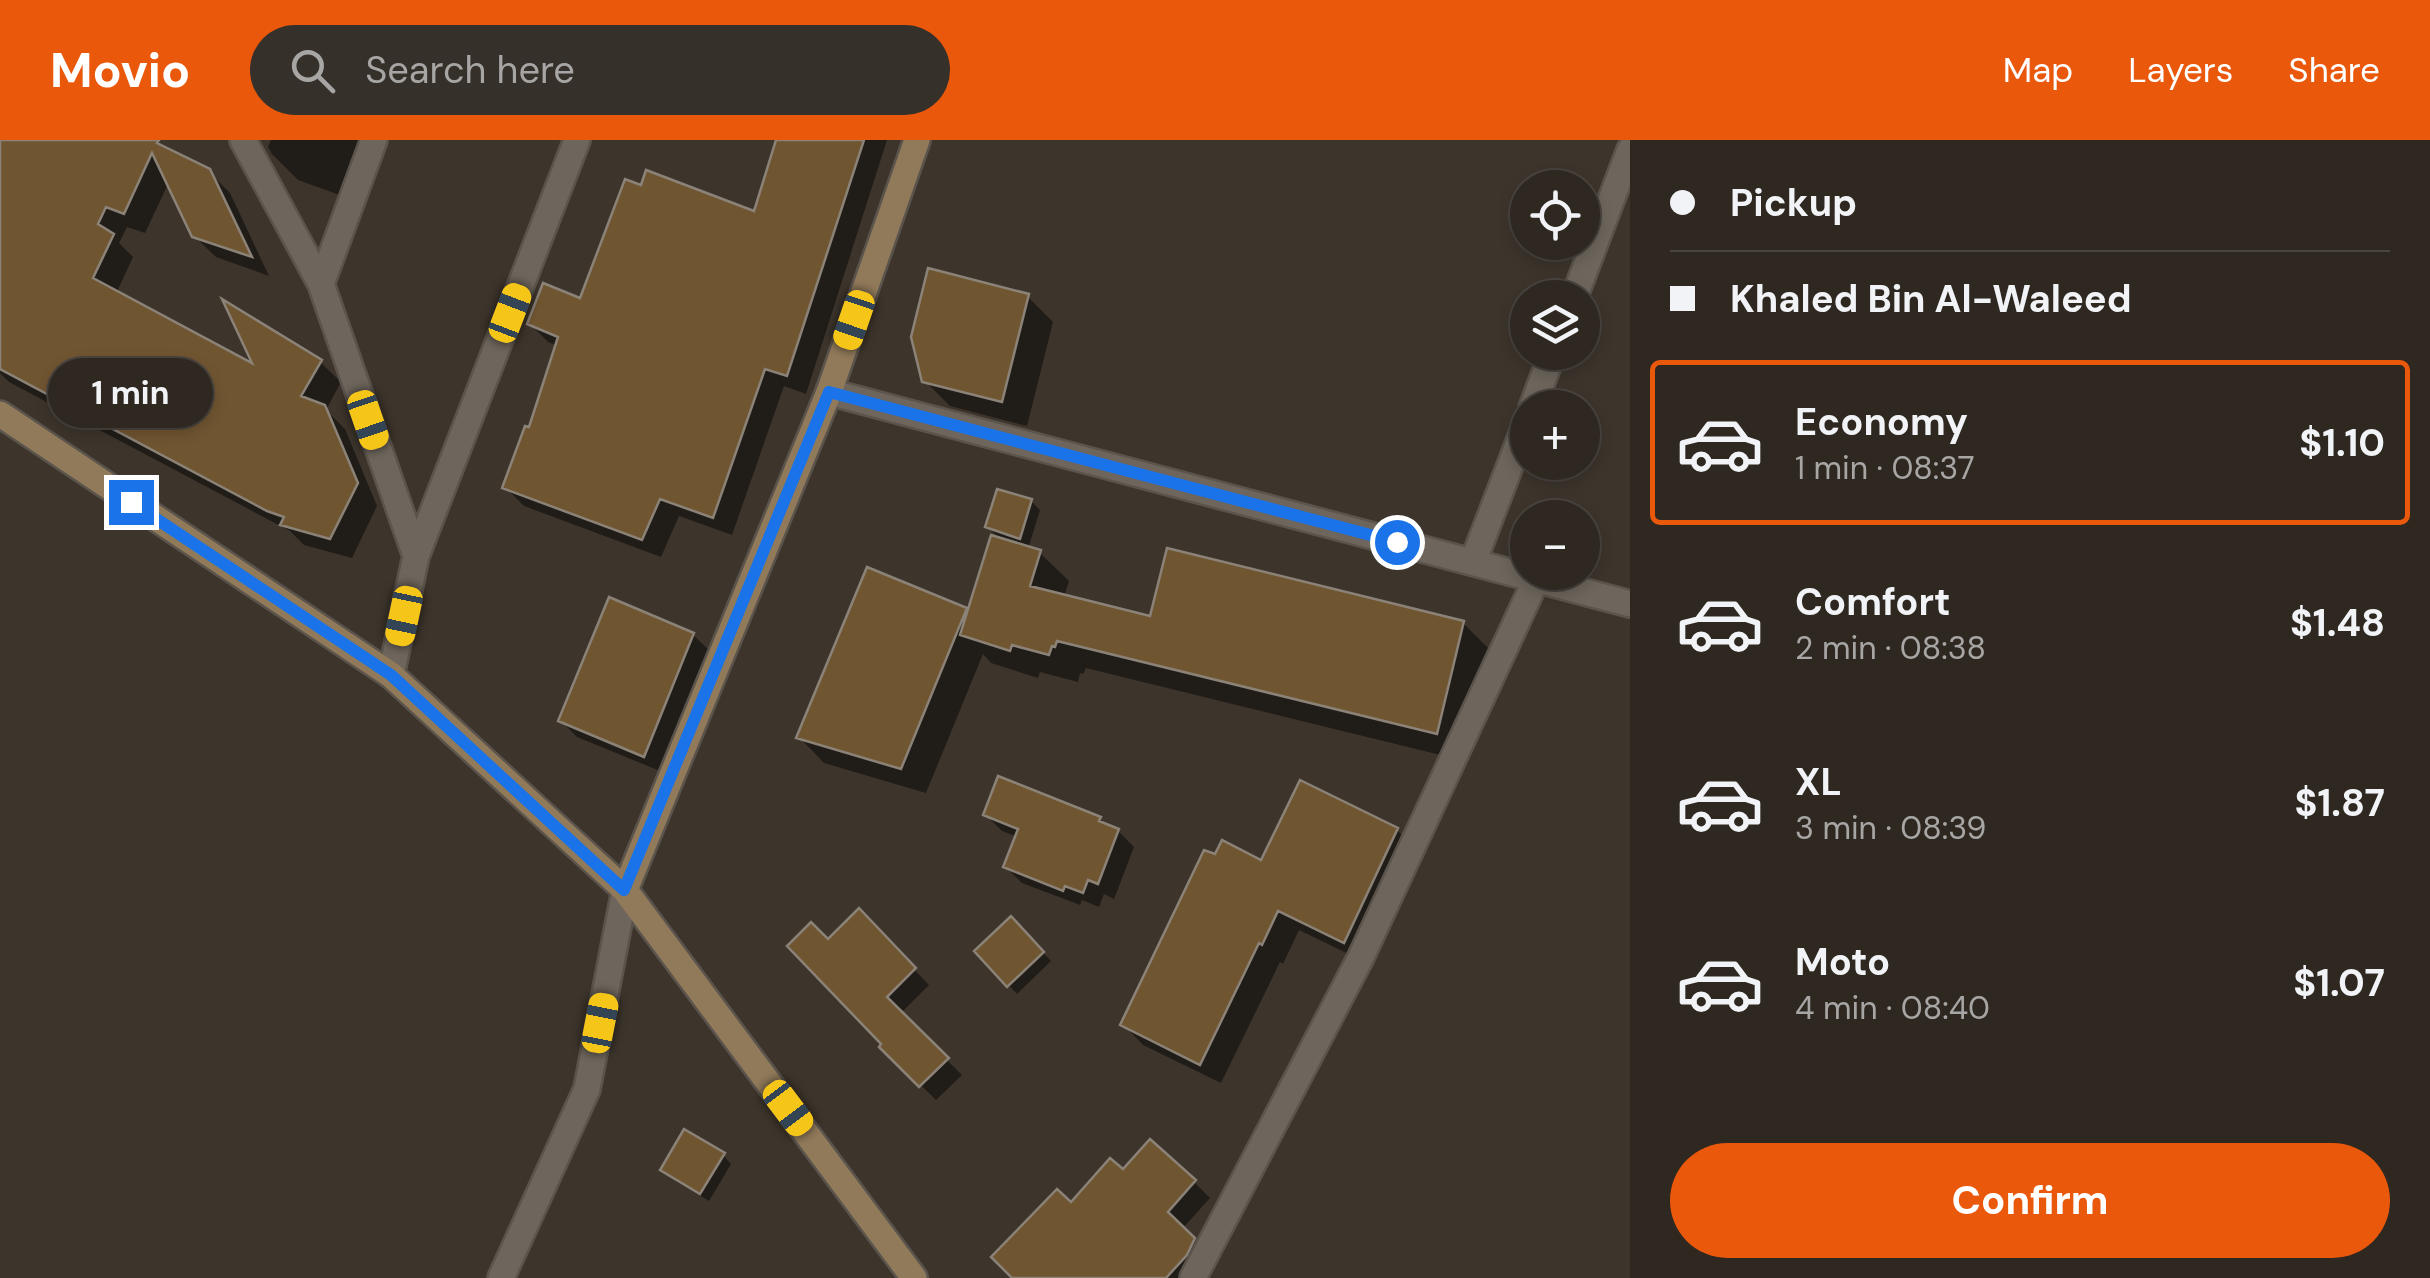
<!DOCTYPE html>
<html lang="en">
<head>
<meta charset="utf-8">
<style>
	:root { --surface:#2e2821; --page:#36302a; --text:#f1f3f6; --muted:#a7a6a5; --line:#49443f; --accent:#ea580c }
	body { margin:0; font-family:"DM Sans",sans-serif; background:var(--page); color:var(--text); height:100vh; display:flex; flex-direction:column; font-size:38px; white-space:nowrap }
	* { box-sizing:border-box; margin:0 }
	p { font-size:32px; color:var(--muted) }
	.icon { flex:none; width:55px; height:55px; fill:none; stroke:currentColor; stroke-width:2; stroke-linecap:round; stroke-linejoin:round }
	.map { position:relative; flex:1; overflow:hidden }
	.drawer { display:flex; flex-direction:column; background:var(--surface); width:800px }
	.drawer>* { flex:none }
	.guide { display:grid; align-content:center; height:220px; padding:0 40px; background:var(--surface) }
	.controls { position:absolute; left:1510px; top:30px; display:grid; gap:20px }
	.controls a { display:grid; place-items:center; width:90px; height:90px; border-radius:50%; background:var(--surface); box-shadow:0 5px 15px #0003,0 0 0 2px var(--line); font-size:50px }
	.end { position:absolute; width:45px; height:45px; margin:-22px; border:12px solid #1a73e8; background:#fff; box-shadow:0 0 0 5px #fff }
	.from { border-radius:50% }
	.bubble { position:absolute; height:70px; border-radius:35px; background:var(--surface); box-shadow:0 5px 15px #0003,0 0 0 2px var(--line); font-size:32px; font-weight:700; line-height:70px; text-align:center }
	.car { position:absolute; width:30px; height:60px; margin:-30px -15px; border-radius:12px; box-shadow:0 0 8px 2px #0007; background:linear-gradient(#f5c518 24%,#345 0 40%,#f5c518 0 76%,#345 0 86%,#f5c518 0) }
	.guide b { display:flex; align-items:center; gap:35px; height:95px; font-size:38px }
	.guide b+b { border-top:2px solid var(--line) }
	.guide i { width:25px; height:25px; background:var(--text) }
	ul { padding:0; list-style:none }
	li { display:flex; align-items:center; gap:30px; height:165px; margin:0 20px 15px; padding:0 20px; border:5px solid transparent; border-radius:10px }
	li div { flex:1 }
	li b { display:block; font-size:38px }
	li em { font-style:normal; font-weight:700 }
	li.active { border-color:var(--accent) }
	li>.icon { width:90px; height:90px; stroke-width:1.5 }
	.button { display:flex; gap:20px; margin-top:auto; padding:20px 40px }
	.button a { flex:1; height:115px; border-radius:60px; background:var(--accent); color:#fff; font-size:40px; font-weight:700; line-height:115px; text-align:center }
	header { display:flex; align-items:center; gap:60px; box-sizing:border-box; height:140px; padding:0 50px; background:var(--accent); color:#fff }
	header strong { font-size:48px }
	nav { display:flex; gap:55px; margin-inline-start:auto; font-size:35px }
	.search { width:700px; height:90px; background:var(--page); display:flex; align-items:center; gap:25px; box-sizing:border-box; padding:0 35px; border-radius:55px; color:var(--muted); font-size:38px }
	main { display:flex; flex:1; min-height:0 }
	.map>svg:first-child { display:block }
</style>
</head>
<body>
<header>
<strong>Movio</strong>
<div class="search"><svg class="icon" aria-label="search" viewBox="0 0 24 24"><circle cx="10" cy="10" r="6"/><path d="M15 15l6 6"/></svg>Search here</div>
<nav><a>Map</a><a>Layers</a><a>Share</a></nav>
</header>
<main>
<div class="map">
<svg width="1630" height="1138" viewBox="0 0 1630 1138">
	<rect width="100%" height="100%" fill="#3d352c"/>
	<!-- shadow -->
	<path fill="#0007" d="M0,0H144L208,31L230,53L269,136L216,117L194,96L169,42L145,93L127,87L119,103L133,117L116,154L258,229L320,222L341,242L326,270L345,289L377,366L352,418L304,405L290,391L9,242L0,233Z
		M271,0H382L359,62L298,40L272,14L268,7Z
		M778,0H887L806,254L784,246L732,395L679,376L661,417L524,366L505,347L530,290L558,206L548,202L530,184L582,161L755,75Z
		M1027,156L1053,182L1027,286L950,266L924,240Z
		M1031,361L1040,370L1028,409L1040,413L1069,441L1064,457L1152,479L1463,483L1492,512L1465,621L1086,528L1083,534L1080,533L1078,542L1040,532L1038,538L991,523L983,514L926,653L824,623L799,597L965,470L969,474L1002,401L988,387Z
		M693,495L709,510L660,631L577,597L561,581Z
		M986,675L1099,679L1108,687L1118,691L1134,707L1114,759L1104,754L1099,767L1082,760L1080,765L1022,743L1006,727L1018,697L1002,691Z
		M1397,690L1418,711L1365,822L1299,790L1283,824L1280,822L1221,943L1143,905L1123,884L1263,723Z
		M859,772L929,845L900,874L962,935L936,960L882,907L828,802Z
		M1011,779L1051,821L1017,854L977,811Z
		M723,1015L731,1024L709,1061L671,1038L663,1029Z
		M1123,1033L1194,1042L1210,1058L1182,1089L1210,1116L1196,1138H1016L1071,1066Z"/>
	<!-- building -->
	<path fill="#705531" stroke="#8b8278" stroke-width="2.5" d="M0,0H159L157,3L210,29L252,117L192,97L152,13L124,74L106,67L98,84L114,94L93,138L252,223L222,159L322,220L301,256L325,265L358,343L330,399L280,385L284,377L267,371L0,229Z
		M776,0H864L787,236L765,229L713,378L660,359L642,400L502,348L525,286L529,287L558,197L527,184L543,143L580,158L625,39L641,45L646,30L754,71Z
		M928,128L1029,154L1002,262L922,242L911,197Z
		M997,349L1032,359L1020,399L985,387Z
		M991,395L1041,410L1030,446L1150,476L1167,408L1464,481L1437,594L1057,501L1055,507L1052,506L1049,515L1012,505L1010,511L960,495Z
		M867,427L967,468L901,629L796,598Z
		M609,457L694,493L644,617L558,581Z
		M998,636L1101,677L1099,681L1119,689L1098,744L1088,740L1083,753L1065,746L1063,751L1003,727L1018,689L983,675Z
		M1300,640L1398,688L1344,803L1278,771L1262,805L1259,803L1200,925L1120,885L1204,710L1215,714L1222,700L1261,720Z
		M859,768L916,828L887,857L949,918L919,947L879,907L881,904L787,806L811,782L828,799Z
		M1011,776L1044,812L1007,847L974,811Z
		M684,989L725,1013L700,1054L660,1030Z
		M1150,999L1196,1040L1168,1072L1195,1098L1187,1115L1166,1138H1012L991,1117L1057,1049L1071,1062L1110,1018L1123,1029Z"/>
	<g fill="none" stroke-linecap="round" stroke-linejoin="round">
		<!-- street casing -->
		<g stroke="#5a544d" stroke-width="30">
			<path id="street" d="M243,0L321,144L416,416L391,535
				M321,144L374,0
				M1574,158L1630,10
				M829,252L1630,464
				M1532,268L1553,212
				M416,416L577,0
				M1473,422L1528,279
				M501,1138L587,949L625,750
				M1193,1138L1361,817L1536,440"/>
		</g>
		<!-- secondary casing -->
		<g stroke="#5a544d" stroke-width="30">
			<path id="secondary" d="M0,274L391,535L625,750L914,1138
				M625,750L829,252L917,0"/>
		</g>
		<!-- street -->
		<use href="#street" stroke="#6e665c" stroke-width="25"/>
		<!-- secondary -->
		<use href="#secondary" stroke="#917a5a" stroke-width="25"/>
	</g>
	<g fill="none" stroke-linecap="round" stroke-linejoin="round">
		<!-- route -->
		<path stroke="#1a73e8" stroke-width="12" d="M131,362L391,535L624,750L829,252L1397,402"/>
	</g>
</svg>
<div class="controls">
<a><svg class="icon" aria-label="locate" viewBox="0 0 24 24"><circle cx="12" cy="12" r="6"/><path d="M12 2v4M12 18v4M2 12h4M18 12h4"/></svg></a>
<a><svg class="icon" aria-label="layers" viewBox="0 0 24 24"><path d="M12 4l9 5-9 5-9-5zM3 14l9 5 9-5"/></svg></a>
<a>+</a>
<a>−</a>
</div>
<i class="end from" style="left:1397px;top:402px"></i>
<i class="end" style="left:131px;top:362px"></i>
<div class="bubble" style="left:48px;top:218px;width:165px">1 min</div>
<i class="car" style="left:510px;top:173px;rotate:21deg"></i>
<i class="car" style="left:854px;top:180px;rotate:199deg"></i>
<i class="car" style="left:368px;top:280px;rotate:161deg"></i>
<i class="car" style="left:404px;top:476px;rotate:192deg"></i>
<i class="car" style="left:600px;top:883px;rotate:11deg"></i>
<i class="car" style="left:788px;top:968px;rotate:143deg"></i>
</div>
<section class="drawer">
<div class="guide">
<b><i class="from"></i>Pickup</b>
<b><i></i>Khaled Bin Al-Waleed</b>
</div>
<ul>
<li class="active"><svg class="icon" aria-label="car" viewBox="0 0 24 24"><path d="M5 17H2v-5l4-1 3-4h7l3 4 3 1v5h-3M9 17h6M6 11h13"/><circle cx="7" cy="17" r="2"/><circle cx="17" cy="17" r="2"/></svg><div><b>Economy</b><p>1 min · 08:37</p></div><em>$1.10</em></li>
<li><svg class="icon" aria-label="car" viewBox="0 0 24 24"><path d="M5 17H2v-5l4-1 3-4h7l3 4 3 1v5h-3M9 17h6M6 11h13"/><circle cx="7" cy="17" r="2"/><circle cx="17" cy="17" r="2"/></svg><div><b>Comfort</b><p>2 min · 08:38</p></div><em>$1.48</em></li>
<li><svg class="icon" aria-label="car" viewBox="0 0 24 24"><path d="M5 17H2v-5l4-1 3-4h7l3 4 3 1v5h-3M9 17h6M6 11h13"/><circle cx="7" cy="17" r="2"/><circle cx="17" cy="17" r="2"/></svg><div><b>XL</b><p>3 min · 08:39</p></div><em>$1.87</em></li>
<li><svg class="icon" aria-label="car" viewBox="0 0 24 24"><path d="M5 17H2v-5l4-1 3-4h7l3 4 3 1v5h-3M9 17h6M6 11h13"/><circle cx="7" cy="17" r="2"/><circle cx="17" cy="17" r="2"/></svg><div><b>Moto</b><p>4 min · 08:40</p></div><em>$1.07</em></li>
</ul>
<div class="button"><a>Confirm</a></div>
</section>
</main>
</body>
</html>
